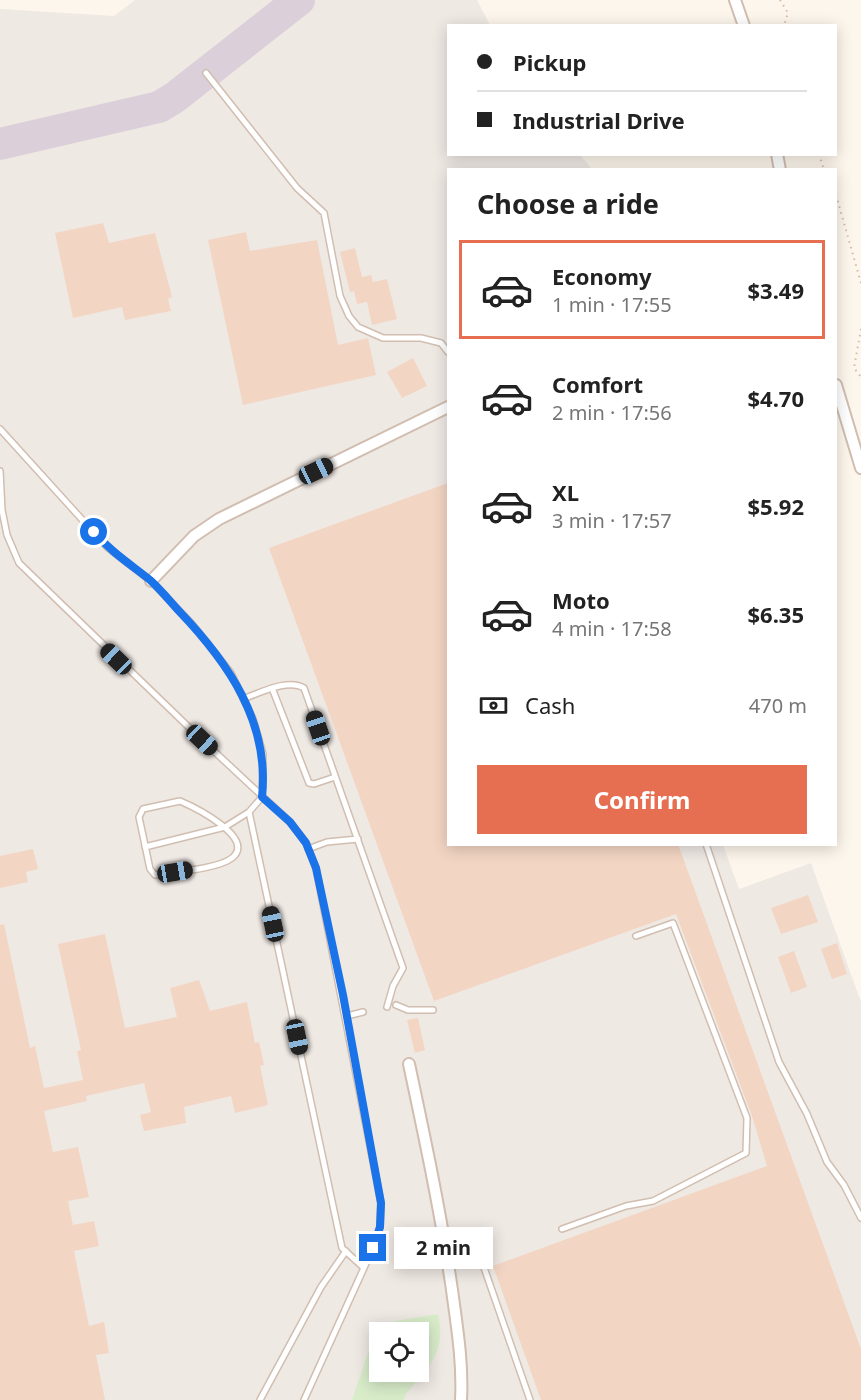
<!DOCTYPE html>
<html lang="en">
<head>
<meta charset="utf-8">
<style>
	:root { --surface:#fff; --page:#f6f6f6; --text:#222; --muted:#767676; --line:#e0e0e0; --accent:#e76f51 }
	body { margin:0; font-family:"Noto Sans",sans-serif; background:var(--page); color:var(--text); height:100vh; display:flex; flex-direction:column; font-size:22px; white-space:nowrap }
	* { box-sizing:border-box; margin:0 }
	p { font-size:20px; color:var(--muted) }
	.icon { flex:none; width:33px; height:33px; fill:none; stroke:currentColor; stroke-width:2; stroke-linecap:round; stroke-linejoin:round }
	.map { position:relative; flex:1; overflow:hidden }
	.drawer { position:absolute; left:447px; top:168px; width:390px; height:678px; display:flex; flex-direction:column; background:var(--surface); border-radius:0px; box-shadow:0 3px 15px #0003 }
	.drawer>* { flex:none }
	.banner { position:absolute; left:447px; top:24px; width:390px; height:132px; border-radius:0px; box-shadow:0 3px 15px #0003; display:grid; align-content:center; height:132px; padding:0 30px; background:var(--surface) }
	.fabs { position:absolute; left:369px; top:1322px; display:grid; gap:12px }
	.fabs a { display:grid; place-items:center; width:60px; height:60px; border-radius:0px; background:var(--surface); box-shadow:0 3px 15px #0003; font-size:30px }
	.end { position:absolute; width:27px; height:27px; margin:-14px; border:8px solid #1a73e8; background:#fff; box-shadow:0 0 0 3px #fff }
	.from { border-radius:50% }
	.bubble { position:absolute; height:42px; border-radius:0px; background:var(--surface); box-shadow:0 3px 15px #0003; font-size:20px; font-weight:700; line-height:42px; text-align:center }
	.car { position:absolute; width:18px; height:36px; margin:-18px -9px; border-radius:8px; box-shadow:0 0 4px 2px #0007; background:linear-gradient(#222 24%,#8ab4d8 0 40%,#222 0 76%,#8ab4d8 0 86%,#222 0) }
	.banner b { display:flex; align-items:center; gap:21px; height:57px; font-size:22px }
	.banner b+b { border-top:2px solid var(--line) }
	.banner i { width:15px; height:15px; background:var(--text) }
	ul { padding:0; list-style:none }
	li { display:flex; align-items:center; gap:18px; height:99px; margin:0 12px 9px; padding:0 18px; border:3px solid transparent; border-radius:0px }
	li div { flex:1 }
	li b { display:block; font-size:22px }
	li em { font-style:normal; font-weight:700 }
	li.active { border-color:var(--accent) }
	li>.icon { width:54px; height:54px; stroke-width:1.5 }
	h2 { padding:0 30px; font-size:27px; line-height:72px }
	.pay { display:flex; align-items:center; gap:15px; height:66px; padding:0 30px; font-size:22px }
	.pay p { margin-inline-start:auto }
	.action { display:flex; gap:12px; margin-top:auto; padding:12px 30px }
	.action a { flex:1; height:69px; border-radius:0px; background:var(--accent); color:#fff; font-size:24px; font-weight:700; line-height:69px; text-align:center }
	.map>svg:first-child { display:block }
</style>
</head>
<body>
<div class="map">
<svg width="861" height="1400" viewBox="0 0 861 1400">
	<rect width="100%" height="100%" fill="#fdf6ec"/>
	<!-- industrial -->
	<path fill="#efe9e4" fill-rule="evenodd" d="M135,0H477L490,25L448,26V154L580,155L592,169L448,170V844L723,845L739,889L811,863L861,1002V1400H0V9L114,16ZM380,1332H418V1371H380Z"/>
	<!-- green -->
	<path fill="#d8ecc9" d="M438,1314C447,1352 429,1366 406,1394L404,1400H352L370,1347L379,1337L380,1371H418V1332H384L395,1321Z"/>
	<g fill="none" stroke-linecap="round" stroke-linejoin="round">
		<!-- taxiway -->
		<path stroke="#dbcfda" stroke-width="32" d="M0,144L159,107L174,98L299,0"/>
	</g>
	<!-- building -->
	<path fill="#f3d5c3" d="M103,223L109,243L155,233L172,297L168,299L171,311L125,320L122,307L73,318L55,233Z
		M246,232L250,251L317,240L338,345L368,338L376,375L243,405L208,240Z
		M355,248L362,277L371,275L373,282L387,279L397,319L372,325L367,302L357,304L354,291L350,292L340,252Z
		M413,358L427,386L402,398L387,372Z
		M448,483V844H678L861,1349V1400H541L493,1266L767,1166L752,1116L676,914L434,1001L269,548Z
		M33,849L38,869L26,872L28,882L0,888V856Z
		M808,895L818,922L781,934L771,908Z
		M4,924L30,1048L35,1046L44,1088L83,1080L77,1051L81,1050L58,944L105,934L125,1028L177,1017L170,988L199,980L210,1011L247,1002L255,1043L259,1042L264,1065L260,1066L268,1105L235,1113L231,1096L184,1107L186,1123L144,1131L140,1115L151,1112L144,1083L86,1096L87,1101L44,1111L53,1152L78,1147L89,1197L68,1201L73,1225L94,1221L99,1246L74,1251L89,1326L104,1322L109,1353L96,1355L105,1400H0V925Z
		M837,943L847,974L832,979L821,949Z
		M794,951L807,987L791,993L778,957Z
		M418,1018L425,1050L415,1053L407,1020Z"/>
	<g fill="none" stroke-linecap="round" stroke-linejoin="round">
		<!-- service casing -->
		<g stroke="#d1beb0" stroke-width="8">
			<path id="service" d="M206,73L297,188L324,213L340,296L349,316L358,327L383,338H421L441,343L448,352
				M0,429L107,547L151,581L192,624L231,673L253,719L263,754L262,797L249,812L342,1248L364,1268
				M0,471L2,510L7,535L19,563L202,740L290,822L306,843L316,868L381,1203L380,1227L373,1248L304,1400
				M272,688L309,783L314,784L335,777
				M245,698C260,693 288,678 304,688L403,968L393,986L387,1007
				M180,801C194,807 257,838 232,858C218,869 173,872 155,875L150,869L139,817L143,809Z
				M706,844L779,1062L807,1114L827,1162L844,1185L861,1218
				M145,847L225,827L249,812
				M308,849L327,842L358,839
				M396,1005L408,1010H433
				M347,1016L363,1012
				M562,1229L626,1206L653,1201L746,1153L747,1118L673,923L636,936
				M480,1256L530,1400
				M260,1400L321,1287L346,1251"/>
		</g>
		<!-- minor casing -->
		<g stroke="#d1beb0" stroke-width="14">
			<path id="minor" d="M735,0L744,26
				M777,154L780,170
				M836,385L861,468
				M151,581L194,536L219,519L448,407
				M409,1064C425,1139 441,1214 452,1290C457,1327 463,1363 461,1400"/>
		</g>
		<!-- path -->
		<path stroke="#d9b8a5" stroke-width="2" stroke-dasharray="1.5 4.5" stroke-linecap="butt" d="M780,0L788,13L784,26
			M819,154L824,170
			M836,195L861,283
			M861,329L854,368L861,377"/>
		<!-- service -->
		<use href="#service" stroke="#fff" stroke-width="5"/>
		<!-- minor -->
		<use href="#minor" stroke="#fff" stroke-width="10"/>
	</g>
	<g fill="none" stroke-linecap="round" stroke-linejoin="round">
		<!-- route -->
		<path stroke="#1a73e8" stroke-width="8" d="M94,532C111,552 130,564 150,580C160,589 169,600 178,610C228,662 270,722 262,797L290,822L306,843L316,868L343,995L381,1203L380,1227L373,1248"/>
	</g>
</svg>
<div class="fabs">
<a><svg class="icon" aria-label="locate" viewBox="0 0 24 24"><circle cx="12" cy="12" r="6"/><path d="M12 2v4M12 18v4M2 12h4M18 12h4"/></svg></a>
</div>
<i class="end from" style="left:94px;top:532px"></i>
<i class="end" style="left:373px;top:1248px"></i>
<div class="bubble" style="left:394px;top:1227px;width:99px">2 min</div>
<i class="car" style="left:316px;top:471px;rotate:65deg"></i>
<i class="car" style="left:116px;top:659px;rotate:314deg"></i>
<i class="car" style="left:318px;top:728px;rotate:341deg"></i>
<i class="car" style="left:202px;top:740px;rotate:133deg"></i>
<i class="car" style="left:175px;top:872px;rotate:80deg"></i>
<i class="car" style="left:273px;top:924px;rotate:348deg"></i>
<i class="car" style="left:297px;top:1037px;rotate:168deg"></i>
<div class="banner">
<b><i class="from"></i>Pickup</b>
<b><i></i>Industrial Drive</b>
</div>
<section class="drawer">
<h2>Choose a ride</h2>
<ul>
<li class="active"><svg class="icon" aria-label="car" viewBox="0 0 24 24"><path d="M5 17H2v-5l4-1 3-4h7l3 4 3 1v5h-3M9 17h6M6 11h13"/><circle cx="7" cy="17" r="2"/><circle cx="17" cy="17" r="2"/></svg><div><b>Economy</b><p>1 min · 17:55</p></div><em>$3.49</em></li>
<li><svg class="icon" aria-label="car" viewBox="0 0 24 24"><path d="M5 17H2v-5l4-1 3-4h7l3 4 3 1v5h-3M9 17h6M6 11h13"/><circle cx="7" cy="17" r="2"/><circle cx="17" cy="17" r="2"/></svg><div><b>Comfort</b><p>2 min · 17:56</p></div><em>$4.70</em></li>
<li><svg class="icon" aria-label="car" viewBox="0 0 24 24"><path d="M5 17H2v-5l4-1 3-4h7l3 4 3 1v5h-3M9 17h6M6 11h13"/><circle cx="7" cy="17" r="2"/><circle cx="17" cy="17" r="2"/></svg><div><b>XL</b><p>3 min · 17:57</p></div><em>$5.92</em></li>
<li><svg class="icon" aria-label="car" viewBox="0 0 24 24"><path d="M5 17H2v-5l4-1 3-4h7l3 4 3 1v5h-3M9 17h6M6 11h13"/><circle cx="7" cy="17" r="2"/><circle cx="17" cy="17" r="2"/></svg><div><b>Moto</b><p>4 min · 17:58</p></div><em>$6.35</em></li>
</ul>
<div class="pay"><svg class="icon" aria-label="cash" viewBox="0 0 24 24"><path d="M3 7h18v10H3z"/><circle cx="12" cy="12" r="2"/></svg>Cash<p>470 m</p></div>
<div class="action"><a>Confirm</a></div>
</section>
</div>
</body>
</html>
